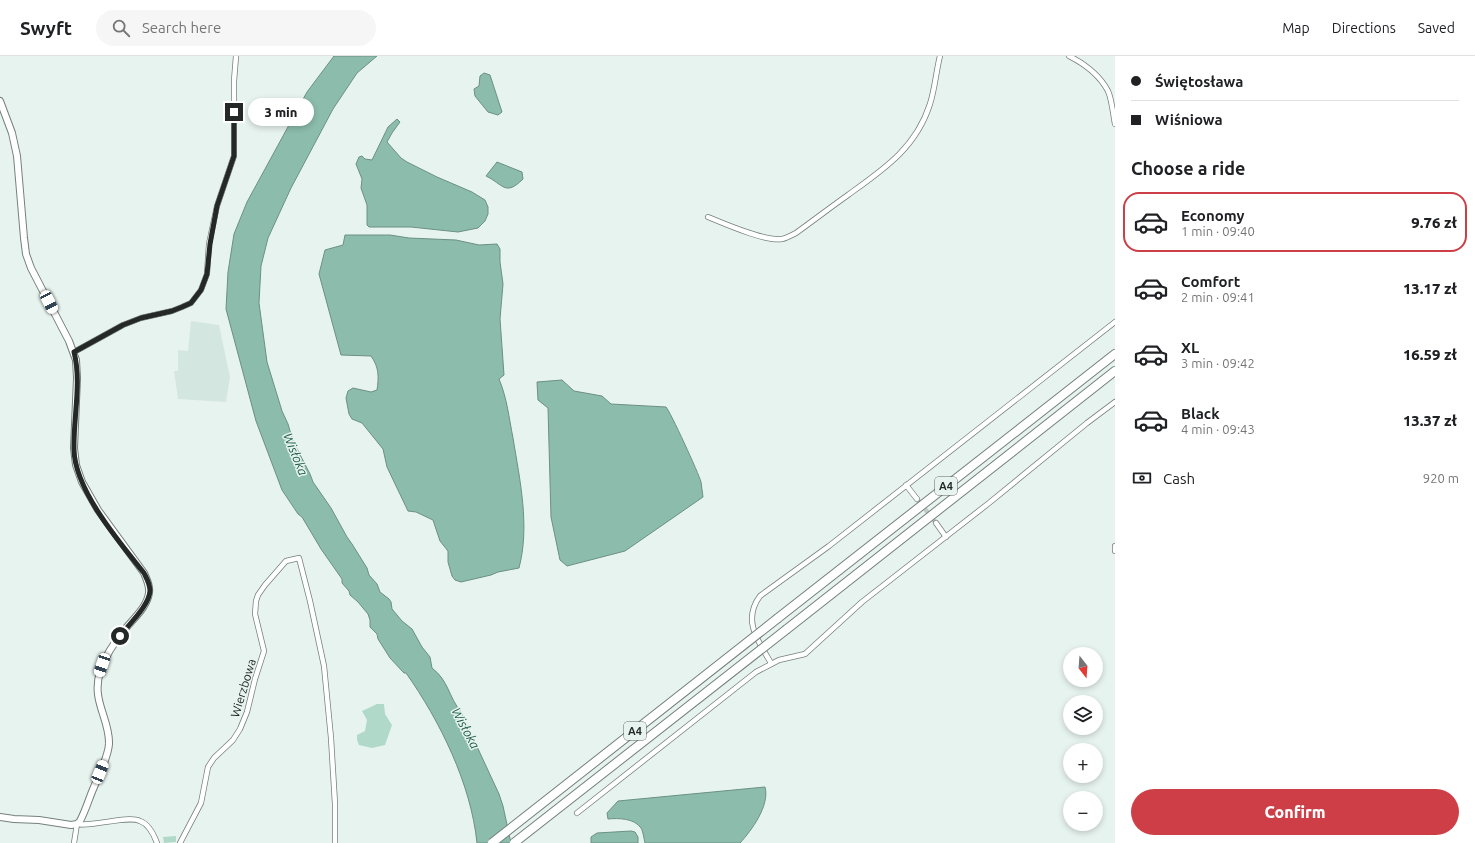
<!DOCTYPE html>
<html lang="en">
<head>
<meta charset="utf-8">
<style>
	:root { --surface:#fff; --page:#f6f6f6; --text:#202124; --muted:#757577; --line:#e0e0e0; --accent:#cd3e47 }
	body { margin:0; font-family:Ubuntu,sans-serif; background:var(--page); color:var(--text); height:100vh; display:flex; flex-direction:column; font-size:15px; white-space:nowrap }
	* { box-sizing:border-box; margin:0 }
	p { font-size:13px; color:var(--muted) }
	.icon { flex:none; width:22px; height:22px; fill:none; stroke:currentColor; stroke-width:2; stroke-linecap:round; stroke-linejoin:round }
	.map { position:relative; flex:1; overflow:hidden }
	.details { display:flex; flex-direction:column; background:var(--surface); width:360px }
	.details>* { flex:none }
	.top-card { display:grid; align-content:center; height:88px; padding:0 16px; background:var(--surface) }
	.needle { width:26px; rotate:163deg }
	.controls { position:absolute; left:1063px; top:591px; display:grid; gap:8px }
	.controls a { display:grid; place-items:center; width:40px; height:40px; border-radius:50%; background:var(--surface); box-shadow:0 2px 6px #0003; font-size:20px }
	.end { position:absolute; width:18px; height:18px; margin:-9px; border:5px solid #242827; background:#fff; box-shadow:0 0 0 2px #fff }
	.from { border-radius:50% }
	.bubble { position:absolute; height:28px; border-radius:14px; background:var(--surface); box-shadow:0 2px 6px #0003; font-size:13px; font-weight:800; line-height:28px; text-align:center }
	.car { position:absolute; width:12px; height:24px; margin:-12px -6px; border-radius:5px; box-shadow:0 0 3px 1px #0007; background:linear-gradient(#fff 24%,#345 0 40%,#fff 0 76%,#345 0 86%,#fff 0) }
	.top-card b { display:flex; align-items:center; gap:14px; height:38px; font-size:15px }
	.top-card b+b { border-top:1px solid var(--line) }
	.top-card i { width:10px; height:10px; background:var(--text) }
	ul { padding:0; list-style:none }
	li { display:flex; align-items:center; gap:12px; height:60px; margin:0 8px 6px; padding:0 8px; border:2px solid transparent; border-radius:16px }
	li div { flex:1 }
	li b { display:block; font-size:15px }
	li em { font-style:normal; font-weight:800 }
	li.on { border-color:var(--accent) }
	li>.icon { width:36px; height:36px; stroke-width:1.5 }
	h2 { padding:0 16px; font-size:18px; line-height:48px }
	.pay { display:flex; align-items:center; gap:10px; height:44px; padding:0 16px; font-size:15px }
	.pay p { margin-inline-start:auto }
	.button { display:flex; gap:8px; margin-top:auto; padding:8px 16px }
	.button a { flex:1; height:46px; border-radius:24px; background:var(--accent); color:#fff; font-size:16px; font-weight:800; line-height:46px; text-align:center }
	header { display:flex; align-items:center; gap:24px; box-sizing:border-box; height:56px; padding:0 20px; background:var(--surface); border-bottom:1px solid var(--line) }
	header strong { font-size:19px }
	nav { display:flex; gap:22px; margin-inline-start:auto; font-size:14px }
	.search { width:280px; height:36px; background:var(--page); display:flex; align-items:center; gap:10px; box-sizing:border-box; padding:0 14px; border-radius:22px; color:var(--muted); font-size:15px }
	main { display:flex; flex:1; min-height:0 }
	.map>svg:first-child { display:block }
</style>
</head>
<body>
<header>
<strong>Swyft</strong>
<div class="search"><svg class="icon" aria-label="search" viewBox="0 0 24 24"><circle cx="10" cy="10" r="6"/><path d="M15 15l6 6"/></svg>Search here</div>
<nav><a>Map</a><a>Directions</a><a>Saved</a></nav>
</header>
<main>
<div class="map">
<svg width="1115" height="787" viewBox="0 0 1115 787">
	<rect width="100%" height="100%" fill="#e7f3ee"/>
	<!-- built -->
	<path fill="#d3e7e0" d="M191,265L219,269L230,321L226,346L178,343L174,315H178V294L188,295Z"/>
	<!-- green -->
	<path fill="#b0d9ca" d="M377,648H384L385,658L392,669L385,689L372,692L359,689L357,684V679L365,675L367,664L362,655Z
		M176,780V786L164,787L163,781Z"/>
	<!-- water -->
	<path fill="#8bbcac" stroke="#6c9084" d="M334,0H377L357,17L333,53L291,132L268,182L261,210L259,247L267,306L282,355L288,368L293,385L310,418L313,426L331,452L347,481L352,488L367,512L369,519L377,528L380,536L389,543L391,546L392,553L402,565L412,573L422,591L430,601L432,612C449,625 448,640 461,656L499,738L503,750L511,787H477C471,728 440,665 406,617H404L390,602L378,583L377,578L370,571V564L368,558L358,546L350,539L349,535L342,527V523L321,493L302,461L298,458L282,434L256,365L226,253L228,216L234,178L247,146L307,36Z
		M484,17L490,19L502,56L498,59L488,56L475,40L474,33L479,30L480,20Z
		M397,63L400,66L392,77L387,86L401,102L407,106L437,121L472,136L485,144L488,151V158L485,165L478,172L458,176L411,171H369L367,169V149L361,132L362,123L356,108L359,101L362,100L365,103L372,104L388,71Z
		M497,106L522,116L523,123C505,141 503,128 486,120Z
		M345,179H390L409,182L456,184L479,189L497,188L500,193V206L503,228L500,263L504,319L499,323C507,342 509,362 513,382C520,425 530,470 519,512L498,516L491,519L461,526L455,524L452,520L448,506V495L440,485L433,464L416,456L408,455L387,411L383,393L362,367L352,363L349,358L346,342L348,335L353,332L371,336L377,334C379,321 379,311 371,300L341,299L319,218L325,194L343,189Z
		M562,324L574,335L602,340L611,348L666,351C670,355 699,418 701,426C702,431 702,436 703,441L625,495L567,510L560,504L551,461L548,352L538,344L537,326Z
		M765,731C770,749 752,774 740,787H645C644,783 643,775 641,772C634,762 618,762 608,763L607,757L618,745Z
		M631,775L635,776L638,781V787H591V781L597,777Z"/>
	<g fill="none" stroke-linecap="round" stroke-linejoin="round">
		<!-- street-tunnel -->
		<path stroke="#c0cac6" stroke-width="4.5" stroke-dasharray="4.5 2" stroke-linecap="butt" d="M917,443L936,467"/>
		<!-- street casing -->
		<g stroke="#75807c" stroke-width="6">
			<path id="street" d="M1069,0C1085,8 1099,18 1108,35C1112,44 1113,58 1115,68
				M708,161C725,168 766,186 782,183C787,182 792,179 796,177C814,164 831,151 848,139C884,113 916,92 930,48C935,32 936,16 940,0
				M74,296L123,269L141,262L172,255L182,251L191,247L201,234L207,218L209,188L217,150L234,100V25L236,0
				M906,429L917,443
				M936,467L946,481
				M1115,490V495
				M771,607C758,585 742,564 760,540L829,490L1115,266
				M577,757L756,616L779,604L805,598L862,546L989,447L1087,367L1115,346
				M74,787L77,768C94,771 127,759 140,765C149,768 154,779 157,787
				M180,787L201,747L208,711L214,702L233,684L240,673L247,656L255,623L264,595L255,558L256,545L258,539L265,529L286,505L299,502L310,545L324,610L331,682L335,748V787"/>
		</g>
		<!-- secondary casing -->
		<g stroke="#75807c" stroke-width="8">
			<path id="secondary" d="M0,45L12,77L17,100L24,182L26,198L31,212L69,285L76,304L77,322L74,392L76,409L82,426L98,454L144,517C147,524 150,530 149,537C147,551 134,562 126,572C115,585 105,600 100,616C91,645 110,663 109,688C108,702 99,718 94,731C89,742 86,754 80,765L77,768L71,769L39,764L14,763L0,761"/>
		</g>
		<!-- highway casing -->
		<g stroke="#75807c" stroke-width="10">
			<path id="highway" d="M778,562L1115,298
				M787,573L1115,315"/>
		</g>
		<!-- street -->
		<use href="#street" stroke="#fff" stroke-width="4.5"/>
		<!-- secondary -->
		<use href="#secondary" stroke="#fff" stroke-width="6"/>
		<!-- highway -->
		<use href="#highway" stroke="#fff" stroke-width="8"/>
		<!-- highway-bridge casing -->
		<g stroke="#75807c" stroke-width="10" stroke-linecap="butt">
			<path id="highway-bridge" d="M492,787L778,562
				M514,787L787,573"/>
		</g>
		<!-- highway-bridge -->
		<use href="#highway-bridge" stroke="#fff" stroke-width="8"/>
	</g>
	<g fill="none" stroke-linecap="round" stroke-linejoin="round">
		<!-- route -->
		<path stroke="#242827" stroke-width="5" d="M120,580C129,568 149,550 150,535C150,528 147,523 144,517C119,486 75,434 74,394C73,362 82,327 74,296L123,269L141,262L172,255L182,251L191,247L201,234L207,218L210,188L217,150L234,100V56"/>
	</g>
	<g text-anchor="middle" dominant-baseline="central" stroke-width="3" stroke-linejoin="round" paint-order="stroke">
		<!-- shield labels -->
		<g fill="#e7f3ee" stroke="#5e6563" stroke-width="1">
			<rect x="935" y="421" width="22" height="18" rx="3"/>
			<rect x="624" y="666" width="22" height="18" rx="3"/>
		</g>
		<g font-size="11" font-weight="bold" fill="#242827">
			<text x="946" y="430">A4</text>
			<text x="635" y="675">A4</text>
		</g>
		<!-- street labels -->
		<g font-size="12" fill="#242827" stroke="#e7f3ee">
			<text transform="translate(243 632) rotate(-73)">Wierzbowa</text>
		</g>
		<!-- water labels -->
		<g font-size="13" font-style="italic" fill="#1e5d4c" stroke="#e7f3ee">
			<text transform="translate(296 398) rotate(68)">Wisłoka</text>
			<text transform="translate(466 672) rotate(62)">Wisłoka</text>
		</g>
	</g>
</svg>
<div class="controls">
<a><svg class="needle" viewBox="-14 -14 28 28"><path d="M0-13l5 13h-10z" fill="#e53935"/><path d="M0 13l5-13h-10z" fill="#757577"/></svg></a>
<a><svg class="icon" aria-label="layers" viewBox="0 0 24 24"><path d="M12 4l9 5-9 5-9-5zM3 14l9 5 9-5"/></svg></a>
<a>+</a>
<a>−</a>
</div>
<i class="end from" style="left:120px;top:580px"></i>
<i class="end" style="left:234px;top:56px"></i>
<div class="bubble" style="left:248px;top:42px;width:66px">3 min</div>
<i class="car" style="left:49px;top:246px;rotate:153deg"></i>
<i class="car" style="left:102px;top:609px;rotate:199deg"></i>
<i class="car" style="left:100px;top:716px;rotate:22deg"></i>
</div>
<section class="details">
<div class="top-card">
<b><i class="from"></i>Świętosława</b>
<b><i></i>Wiśniowa</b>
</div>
<h2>Choose a ride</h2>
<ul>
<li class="on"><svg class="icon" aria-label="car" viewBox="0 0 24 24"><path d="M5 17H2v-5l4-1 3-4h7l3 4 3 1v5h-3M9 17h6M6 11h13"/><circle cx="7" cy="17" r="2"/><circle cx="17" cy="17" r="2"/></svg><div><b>Economy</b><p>1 min · 09:40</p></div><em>9.76 zł</em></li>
<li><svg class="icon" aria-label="car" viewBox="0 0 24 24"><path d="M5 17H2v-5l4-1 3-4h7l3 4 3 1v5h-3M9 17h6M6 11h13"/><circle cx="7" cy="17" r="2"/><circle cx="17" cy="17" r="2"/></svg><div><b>Comfort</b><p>2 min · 09:41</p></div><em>13.17 zł</em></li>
<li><svg class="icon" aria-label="car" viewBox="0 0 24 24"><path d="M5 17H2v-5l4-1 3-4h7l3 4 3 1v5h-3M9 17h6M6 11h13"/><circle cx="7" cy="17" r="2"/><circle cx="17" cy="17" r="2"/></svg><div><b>XL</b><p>3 min · 09:42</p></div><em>16.59 zł</em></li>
<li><svg class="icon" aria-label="car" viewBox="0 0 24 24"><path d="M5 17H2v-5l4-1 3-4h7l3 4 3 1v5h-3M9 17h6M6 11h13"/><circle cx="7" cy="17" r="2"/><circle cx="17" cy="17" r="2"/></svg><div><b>Black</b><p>4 min · 09:43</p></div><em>13.37 zł</em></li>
</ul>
<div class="pay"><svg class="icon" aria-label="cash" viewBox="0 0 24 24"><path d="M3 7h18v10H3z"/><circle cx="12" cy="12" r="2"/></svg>Cash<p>920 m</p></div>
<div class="button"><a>Confirm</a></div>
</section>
</main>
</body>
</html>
